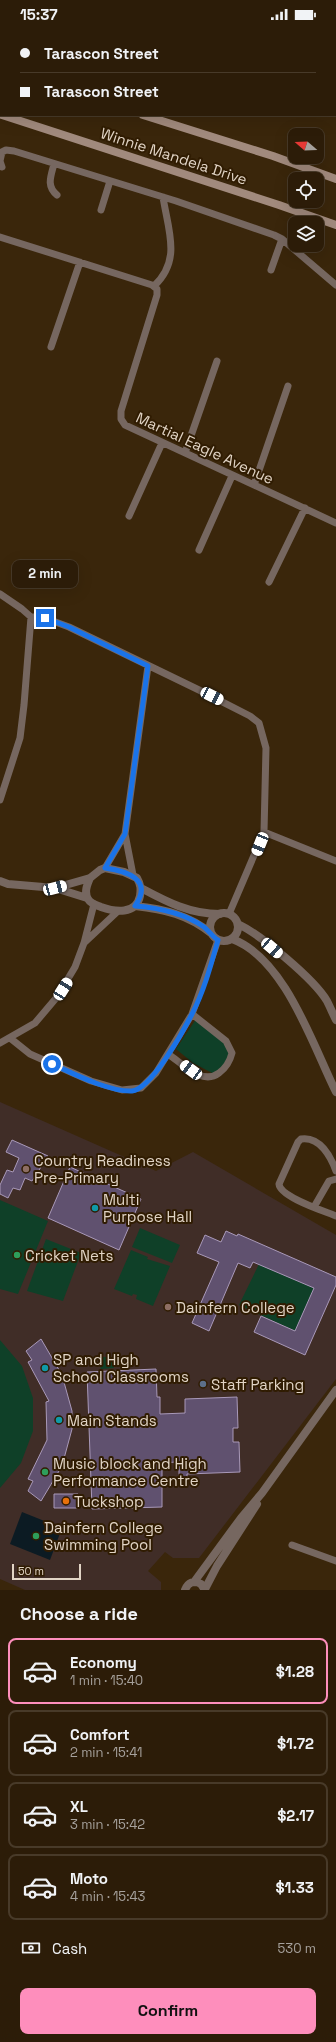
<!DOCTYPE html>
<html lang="en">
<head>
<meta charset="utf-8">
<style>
	:root { --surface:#2c1c08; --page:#382916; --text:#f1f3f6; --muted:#a6a19c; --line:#483a29; --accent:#fe8ebc }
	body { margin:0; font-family:"Space Grotesk",sans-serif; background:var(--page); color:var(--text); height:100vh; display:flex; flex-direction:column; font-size:15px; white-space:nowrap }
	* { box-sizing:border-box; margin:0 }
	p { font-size:13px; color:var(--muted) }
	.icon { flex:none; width:22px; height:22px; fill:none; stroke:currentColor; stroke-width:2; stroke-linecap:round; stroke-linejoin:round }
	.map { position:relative; height:1562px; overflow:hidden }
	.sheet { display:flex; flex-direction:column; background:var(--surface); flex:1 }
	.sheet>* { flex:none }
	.top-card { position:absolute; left:0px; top:0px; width:336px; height:88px; box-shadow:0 4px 16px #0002,0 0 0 1px var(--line); display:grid; align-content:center; height:88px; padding:0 20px; background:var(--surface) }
	.needle { width:26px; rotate:289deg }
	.controls { position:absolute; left:288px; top:100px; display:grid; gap:8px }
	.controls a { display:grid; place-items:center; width:36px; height:36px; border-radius:8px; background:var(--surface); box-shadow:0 4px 16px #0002,0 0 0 1px var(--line); font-size:20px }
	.scale { position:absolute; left:12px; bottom:10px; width:69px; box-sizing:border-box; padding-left:4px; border:2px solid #e1d4c5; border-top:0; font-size:11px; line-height:14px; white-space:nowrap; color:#e1d4c5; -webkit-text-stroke:3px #301c02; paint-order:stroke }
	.end { position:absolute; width:18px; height:18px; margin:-9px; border:5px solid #1a73e8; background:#fff; box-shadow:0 0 0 2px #fff }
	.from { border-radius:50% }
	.bubble { position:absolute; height:28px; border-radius:8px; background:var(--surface); box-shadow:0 4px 16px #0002,0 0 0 1px var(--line); font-size:13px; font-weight:800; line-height:28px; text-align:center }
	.car { position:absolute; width:12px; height:24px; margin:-12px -6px; border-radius:5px; box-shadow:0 0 3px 1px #0007; background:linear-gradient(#fff 24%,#345 0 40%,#fff 0 76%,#345 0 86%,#fff 0) }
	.top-card b { display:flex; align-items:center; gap:14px; height:38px; font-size:15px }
	.top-card b+b { border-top:1px solid var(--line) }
	.top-card i { width:10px; height:10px; background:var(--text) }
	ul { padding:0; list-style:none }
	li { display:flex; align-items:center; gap:12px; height:66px; margin:0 8px 6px; padding:0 12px; border:2px solid var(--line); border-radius:8px }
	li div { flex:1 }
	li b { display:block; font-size:15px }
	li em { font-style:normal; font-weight:800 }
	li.selected { border-color:var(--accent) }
	li>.icon { width:36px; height:36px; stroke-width:1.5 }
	h2 { padding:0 20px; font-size:18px; line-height:48px }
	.pay { display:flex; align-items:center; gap:10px; height:44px; padding:0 20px; font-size:15px }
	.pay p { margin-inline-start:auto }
	.button { display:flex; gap:8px; margin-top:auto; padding:8px 20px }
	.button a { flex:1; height:46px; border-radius:8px; background:var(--accent); color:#111; font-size:16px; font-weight:800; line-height:46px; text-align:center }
	.status { display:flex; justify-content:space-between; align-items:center; height:28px; padding:0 20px; background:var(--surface); direction:ltr }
	.status svg { height:11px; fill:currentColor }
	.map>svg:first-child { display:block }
</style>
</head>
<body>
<div class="status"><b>15:37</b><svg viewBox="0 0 49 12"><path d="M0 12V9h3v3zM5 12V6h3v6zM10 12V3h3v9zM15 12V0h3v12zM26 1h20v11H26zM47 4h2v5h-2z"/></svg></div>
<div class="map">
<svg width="336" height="1562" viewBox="0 0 336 1562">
	<rect width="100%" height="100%" fill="#3a260b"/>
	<!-- education -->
	<path fill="#402d27" d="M0,1074L156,1143L193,1124L336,1207V1351L199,1530H173L165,1524L148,1543L161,1554V1562H25L0,1551Z"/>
	<!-- green -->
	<path fill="#0f4028" d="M196,991L212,1001L232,1025L224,1039L214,1046L193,1035L176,1021Z
		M0,1172L48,1193L18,1266L0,1261Z
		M140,1200L180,1217L172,1235L132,1219Z
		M46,1211L81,1225L63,1273L27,1263Z
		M131,1222L148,1229L147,1231L170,1238L153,1278L136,1271L137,1267L133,1266L132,1268L114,1261Z
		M259,1236L314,1260L295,1303L239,1277Z
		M0,1312L22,1338L33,1370V1403L21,1435L0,1460Z
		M98,1329H113L114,1340L101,1341Z"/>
	<!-- water -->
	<path fill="#0c1b23" d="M22,1484L62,1500L50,1532L10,1516Z"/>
	<!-- building -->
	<path fill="#60516f" stroke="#a999b9" d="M12,1112L48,1128L32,1153L25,1150L20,1162L13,1160L8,1170L0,1166V1157L7,1142L13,1144L19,1130L6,1124Z
		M70,1139L141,1171L119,1222L48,1190Z
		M226,1203L237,1208L238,1206L336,1249V1257L305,1327L254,1304L261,1288L295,1303L314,1260L253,1234L250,1240L238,1235L209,1303L192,1295L219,1234L197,1225L205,1207L221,1214Z
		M41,1311L62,1347L72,1383V1401L62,1438L41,1473L28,1463L33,1453L28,1451L47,1412L46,1374L49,1373L28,1334L32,1332L26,1323Z
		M156,1341L157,1369H160V1386L185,1385V1371L237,1369L238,1400H233V1414H239L240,1444L187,1446V1451H179V1438H177L176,1434L162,1435V1479L92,1481L87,1344Z
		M54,1466H78V1480H54Z"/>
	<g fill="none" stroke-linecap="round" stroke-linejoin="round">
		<!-- minor -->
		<path stroke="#766760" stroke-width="7" d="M54,136C51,148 46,158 57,167
			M2,139L0,133L2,124L6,122L14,123L176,173L274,207L282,211L336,257
			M101,182L110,153
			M0,209L152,257L157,261V267L121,383V391L125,397L336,495
			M271,242L282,211
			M154,258C182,232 168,202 163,169
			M51,319L80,234
			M185,425L217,333
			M254,457L288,358
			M129,488L162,415
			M199,522L232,448
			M269,554L305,480
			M0,566L22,581L31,589H42L69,599L199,662L250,688L259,695L266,720L264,804L229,886
			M0,772L20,710L24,677L31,589
			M264,804L336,833
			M105,840L125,806
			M133,847L125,806L148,638
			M84,915L117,884
			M10,1010L30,1026L91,1053L122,1062L141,1060L156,1045L192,986L218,912
			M0,1015L35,995L57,969L75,939L84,915L94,876
			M168,1026C182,1035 202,1058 219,1045C226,1040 230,1033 232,1025L226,1013L192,986
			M336,1143C331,1129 320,1108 301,1111L298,1114L279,1156C280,1169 324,1183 336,1188
			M314,1179L329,1153L336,1151
			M292,1517L336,1533"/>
		<!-- tertiary -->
		<path stroke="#766760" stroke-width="8" d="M0,853L8,856L55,860L87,870
			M55,860L90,850L100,842L105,840L124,844L137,850C141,857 141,861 140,868C136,887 115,884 101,879C96,877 91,876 88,871C84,864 87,857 90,850
			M141,860C167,874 190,886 220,886
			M135,878C164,881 189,887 212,906
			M210 899a14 14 0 1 1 28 0a14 14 0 1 1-28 0Z
			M238,896C261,907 314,951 327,973C330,979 333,986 336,992
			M232,911C285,930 313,1018 336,1064
			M194,1554L241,1490L262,1465L336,1362
			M205,1561L217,1538L257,1476
			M185,1562C188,1554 194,1552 201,1556L205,1562"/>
		<!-- secondary -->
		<path stroke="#a18a7d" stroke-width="8" d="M0,42H1
			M2,87L279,177L336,197
			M143,87L273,128L336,151"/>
	</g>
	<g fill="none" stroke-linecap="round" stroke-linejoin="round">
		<!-- route -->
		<path stroke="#1a73e8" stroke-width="5" d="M45,590L69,599L148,638L125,806L105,840C126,843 154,851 135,878C160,880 184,885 204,899C209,903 213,909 218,912C211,937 204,963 192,986C183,1004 151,1061 132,1063C109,1064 72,1045 52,1036"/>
	</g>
	<!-- markers -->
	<g fill="#8d6e63" stroke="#301c02" stroke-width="1.5">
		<circle cx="26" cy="1141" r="4"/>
		<circle cx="168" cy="1279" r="4"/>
	</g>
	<g fill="#0f9aa8" stroke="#301c02" stroke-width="1.5">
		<circle cx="95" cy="1180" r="4"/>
		<circle cx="45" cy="1340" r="4"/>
		<circle cx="59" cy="1392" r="4"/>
	</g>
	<g fill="#2e9e5b" stroke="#301c02" stroke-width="1.5">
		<circle cx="17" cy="1227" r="4"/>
		<circle cx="45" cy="1444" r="4"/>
		<circle cx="36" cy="1508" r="4"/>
	</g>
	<circle fill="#5c6f8a" stroke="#301c02" stroke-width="1.5" cx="203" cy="1356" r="4"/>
	<circle fill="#e8710a" stroke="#301c02" stroke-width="1.5" cx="66" cy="1473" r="4"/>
	<g text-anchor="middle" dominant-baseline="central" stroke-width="4" stroke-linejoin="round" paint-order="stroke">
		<!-- street labels -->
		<g font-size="15" fill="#e1d4c5" stroke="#301c02">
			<text transform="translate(174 128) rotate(18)">Winnie Mandela Drive</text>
			<text transform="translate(205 420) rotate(25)">Martial Eagle Avenue</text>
		</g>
		<!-- poi labels -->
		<g font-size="15" fill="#e1d4c5" stroke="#301c02" text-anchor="start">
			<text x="34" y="1132">Country Readiness<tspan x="34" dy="17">Pre-Primary</tspan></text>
			<text x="103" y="1171">Multi<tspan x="103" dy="17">Purpose Hall</tspan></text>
			<text x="25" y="1227">Cricket Nets</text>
			<text x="176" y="1279">Dainfern College</text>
			<text x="53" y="1331">SP and High<tspan x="53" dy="17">School Classrooms</tspan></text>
			<text x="211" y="1356">Staff Parking</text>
			<text x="67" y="1392">Main Stands</text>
			<text x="53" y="1435">Music block and High<tspan x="53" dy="17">Performance Centre</tspan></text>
			<text x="74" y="1473">Tuckshop</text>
			<text x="44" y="1499">Dainfern College<tspan x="44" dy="17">Swimming Pool</tspan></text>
		</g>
	</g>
</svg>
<div class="controls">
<a><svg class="needle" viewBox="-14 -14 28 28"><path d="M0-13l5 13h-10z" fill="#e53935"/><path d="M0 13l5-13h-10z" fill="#a6a19c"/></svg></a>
<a><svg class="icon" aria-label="locate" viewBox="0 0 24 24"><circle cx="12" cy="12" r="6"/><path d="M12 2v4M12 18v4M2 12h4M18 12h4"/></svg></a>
<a><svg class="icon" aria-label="layers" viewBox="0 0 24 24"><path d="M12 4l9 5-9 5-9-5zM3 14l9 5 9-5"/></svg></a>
</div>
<div class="scale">50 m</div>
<i class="end from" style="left:52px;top:1036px"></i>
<i class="end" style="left:45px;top:590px"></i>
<div class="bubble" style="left:12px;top:532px;width:66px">2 min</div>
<i class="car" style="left:212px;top:668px;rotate:117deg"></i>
<i class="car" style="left:260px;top:816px;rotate:202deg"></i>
<i class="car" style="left:55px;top:860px;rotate:75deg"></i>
<i class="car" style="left:272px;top:920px;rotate:131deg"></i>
<i class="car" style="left:63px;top:961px;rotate:32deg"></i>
<i class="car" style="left:191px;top:1042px;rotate:306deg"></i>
<div class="top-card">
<b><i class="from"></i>Tarascon Street</b>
<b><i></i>Tarascon Street</b>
</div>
</div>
<section class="sheet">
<h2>Choose a ride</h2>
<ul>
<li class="selected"><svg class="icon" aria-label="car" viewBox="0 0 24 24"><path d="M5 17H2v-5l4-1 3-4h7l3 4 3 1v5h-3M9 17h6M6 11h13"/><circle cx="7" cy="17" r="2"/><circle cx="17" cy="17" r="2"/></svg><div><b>Economy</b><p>1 min · 15:40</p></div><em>$1.28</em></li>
<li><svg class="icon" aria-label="car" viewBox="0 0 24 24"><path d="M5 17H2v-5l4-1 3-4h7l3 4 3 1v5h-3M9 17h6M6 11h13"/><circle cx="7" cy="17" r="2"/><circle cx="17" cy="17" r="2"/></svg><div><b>Comfort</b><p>2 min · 15:41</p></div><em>$1.72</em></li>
<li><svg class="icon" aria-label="car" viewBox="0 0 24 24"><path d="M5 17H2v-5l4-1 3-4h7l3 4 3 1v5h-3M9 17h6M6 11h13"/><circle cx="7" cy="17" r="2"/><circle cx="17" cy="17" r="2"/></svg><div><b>XL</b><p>3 min · 15:42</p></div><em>$2.17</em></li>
<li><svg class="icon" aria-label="car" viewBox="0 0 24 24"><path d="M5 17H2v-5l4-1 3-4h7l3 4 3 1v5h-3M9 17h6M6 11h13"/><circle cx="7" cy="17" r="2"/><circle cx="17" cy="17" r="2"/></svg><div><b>Moto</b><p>4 min · 15:43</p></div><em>$1.33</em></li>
</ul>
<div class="pay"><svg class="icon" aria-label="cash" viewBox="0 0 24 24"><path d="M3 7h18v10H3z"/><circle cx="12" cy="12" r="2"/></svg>Cash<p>530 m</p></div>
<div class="button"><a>Confirm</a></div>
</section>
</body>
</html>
